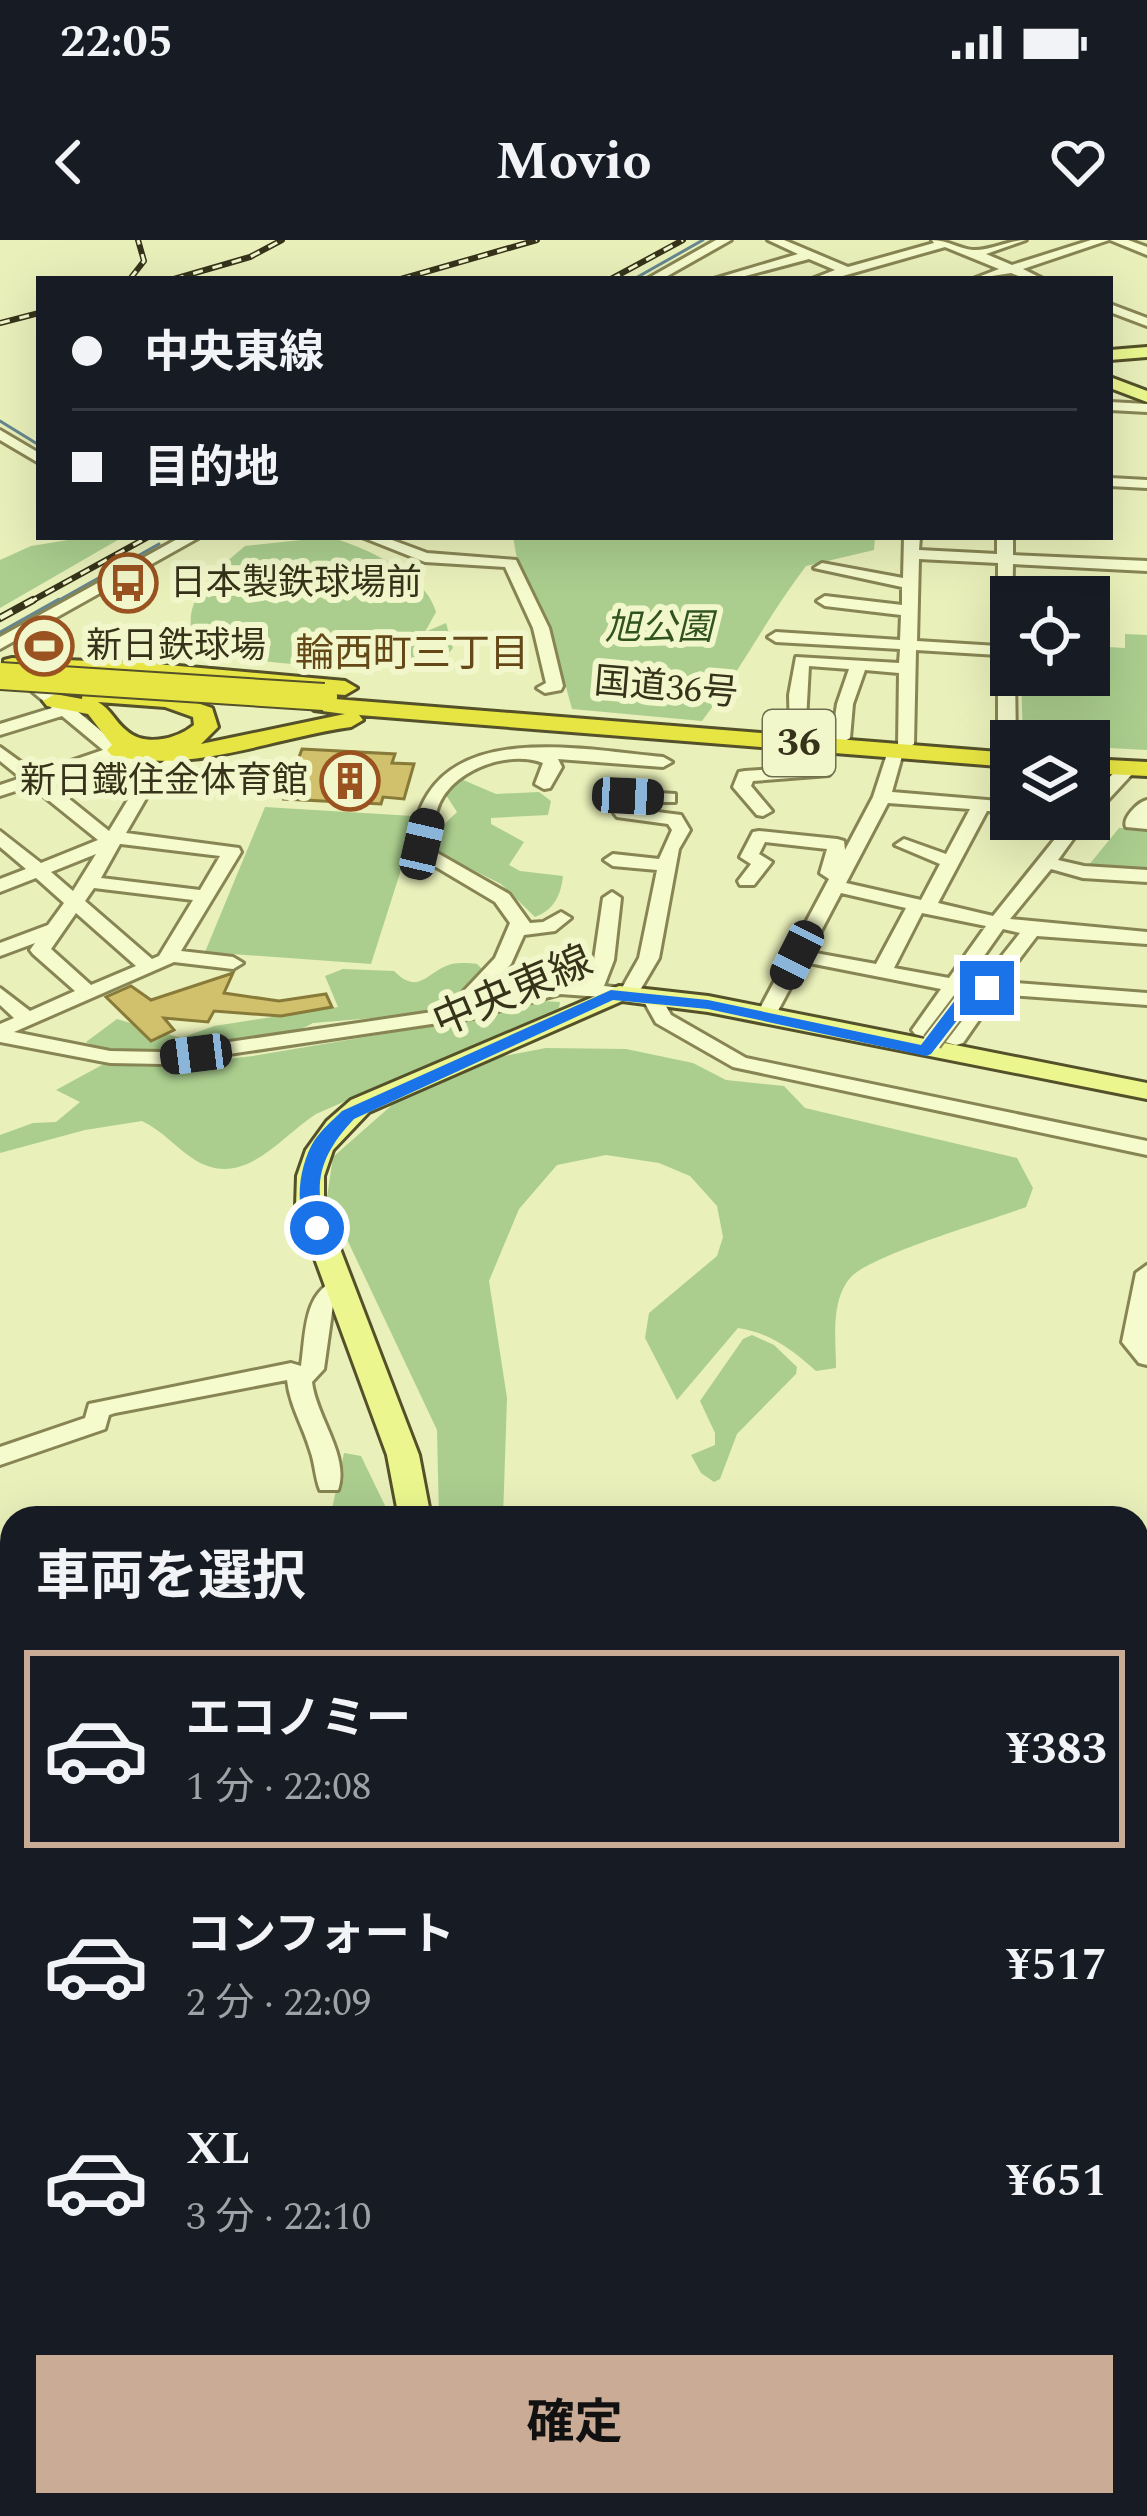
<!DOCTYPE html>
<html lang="ja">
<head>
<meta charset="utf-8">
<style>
	:root { --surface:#171b24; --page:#242831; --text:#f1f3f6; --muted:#9ea1a6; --line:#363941; --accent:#caab96 }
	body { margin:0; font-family:Spectral,"Noto Sans JP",serif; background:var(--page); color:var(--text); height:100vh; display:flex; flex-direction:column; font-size:45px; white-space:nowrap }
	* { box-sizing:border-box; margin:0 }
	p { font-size:39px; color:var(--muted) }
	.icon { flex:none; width:66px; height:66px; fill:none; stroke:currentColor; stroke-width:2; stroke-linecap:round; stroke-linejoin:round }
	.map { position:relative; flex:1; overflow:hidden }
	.details { position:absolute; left:0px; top:1266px; width:1149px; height:1011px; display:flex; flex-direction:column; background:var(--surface); border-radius:36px 36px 0 0; box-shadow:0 12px 48px #0002 }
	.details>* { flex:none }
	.top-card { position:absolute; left:36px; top:36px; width:1077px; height:264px; border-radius:0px; box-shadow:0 12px 48px #0002; display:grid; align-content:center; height:264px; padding:0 36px; background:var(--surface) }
	.buttons { position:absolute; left:990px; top:336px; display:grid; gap:24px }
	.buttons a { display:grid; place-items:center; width:120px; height:120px; border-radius:0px; background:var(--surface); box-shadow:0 12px 48px #0002; font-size:60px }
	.end { position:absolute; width:54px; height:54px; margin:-27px; border:15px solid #1a73e8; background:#fff; box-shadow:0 0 0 6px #fff }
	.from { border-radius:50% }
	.car { position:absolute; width:36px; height:72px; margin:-36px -18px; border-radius:15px; box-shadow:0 0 9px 3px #0007; background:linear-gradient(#222 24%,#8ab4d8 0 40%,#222 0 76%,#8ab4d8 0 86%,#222 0) }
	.top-card b { display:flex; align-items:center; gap:42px; height:114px; font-size:45px }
	.top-card b+b { border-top:3px solid var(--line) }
	.top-card i { width:30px; height:30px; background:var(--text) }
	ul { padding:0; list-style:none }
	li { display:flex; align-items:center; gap:36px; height:198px; margin:0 24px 18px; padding:0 12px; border:6px solid transparent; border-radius:0px }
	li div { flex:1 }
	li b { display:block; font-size:45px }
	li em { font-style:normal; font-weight:700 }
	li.selected { border-color:var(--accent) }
	li>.icon { width:108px; height:108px; stroke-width:1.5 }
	h2 { padding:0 36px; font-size:54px; line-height:144px }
	.action { display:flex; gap:24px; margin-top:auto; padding:24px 36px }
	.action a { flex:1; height:138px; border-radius:0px; background:var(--accent); color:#111; font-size:48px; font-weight:700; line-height:138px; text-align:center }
	.status { display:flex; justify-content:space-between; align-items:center; height:84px; padding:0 60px; background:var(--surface); direction:ltr }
	.status svg { height:33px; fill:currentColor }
	header { display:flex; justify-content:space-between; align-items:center; height:156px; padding:0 36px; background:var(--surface); font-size:54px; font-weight:700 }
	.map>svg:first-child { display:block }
</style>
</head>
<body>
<div class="status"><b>22:05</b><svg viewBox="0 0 49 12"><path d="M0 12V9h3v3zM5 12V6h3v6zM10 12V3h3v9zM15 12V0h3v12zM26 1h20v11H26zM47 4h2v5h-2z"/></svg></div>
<header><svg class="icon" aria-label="back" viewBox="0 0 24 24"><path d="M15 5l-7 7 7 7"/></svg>Movio<svg class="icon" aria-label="heart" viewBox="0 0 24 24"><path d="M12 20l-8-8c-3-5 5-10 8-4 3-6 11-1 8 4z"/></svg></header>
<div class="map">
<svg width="1147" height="2276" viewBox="0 0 1147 2276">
	<rect width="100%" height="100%" fill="#e9f0ba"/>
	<!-- green -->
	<path fill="#abce8e" d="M86,297H123L0,368V320L31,306Z
		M330,297C366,308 426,334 436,372L425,392L446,383L453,408L448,414L375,422L377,417L414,403L420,396C358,435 257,432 194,399C179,359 218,329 245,306Z
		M513,297H875L874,310L806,326C768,376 740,431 702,481L572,469L552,396L517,319Z
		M1125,394L1147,395V510L1089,507V501H1023L1021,435H1089V397L1107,398L1108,407L1125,408Z
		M454,536L496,554L539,552L551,561L548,575L491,578V584L524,602L509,625L520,631L563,636C561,655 554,670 535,677L501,644L437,612L430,598L457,572L444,552Z
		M265,567L413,576L404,601L407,611L371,724L205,712Z
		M1119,588L1147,589V631L1088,626Z
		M477,724L482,729L445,772L313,783C270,807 129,828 86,802L117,779L181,798L214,786L338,767L325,736L343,729L394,731C418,755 426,734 446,726C455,722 467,723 477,724Z
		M542,761L560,762L559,768L316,874C280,897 244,950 195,920C176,908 163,891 142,881L85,890L0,913V895L33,883L56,882L80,862L56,850L102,825L160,827L253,816L472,779Z
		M546,808L626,809L693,823L726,840L784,846L805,868L1017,918L1033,948L1026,967C989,981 873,1014 851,1037C830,1060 836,1100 836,1128L816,1131C792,1110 771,1093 738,1088L677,1160L645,1098L649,1073L717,1016L723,997L717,966L690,936L659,923L606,915L557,925L519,969L489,1041L507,1158L503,1278H439L437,1190L327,957L333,917L401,857L494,818Z
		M752,1095L774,1105L797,1127L796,1134L737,1194L720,1239L714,1242L701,1233L691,1215L715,1205V1193L700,1161L743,1099Z
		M344,1213L361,1216L391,1278H330Z"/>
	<!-- sand -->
	<path fill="#e0ef94" d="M1147,1959V2207L1137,2221V1972Z"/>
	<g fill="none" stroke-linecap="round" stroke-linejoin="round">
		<!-- stream-far1 -->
		<path stroke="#66878e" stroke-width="3" d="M634,39L703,0
			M0,181L39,205
			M54,363L159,304"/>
		<!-- stream -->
		<path stroke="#66878e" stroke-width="4.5" d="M0,393L59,360"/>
	</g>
	<!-- building -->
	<path fill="#d1c16d" stroke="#887a38" stroke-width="3" d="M302,509L395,514L392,523L414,524L404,559L383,557L381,564L284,559Z
		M233,733L224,753L279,761L326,754L332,767L281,776L214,771L208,782L164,778L174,790L151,801L106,757L131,746L151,760Z"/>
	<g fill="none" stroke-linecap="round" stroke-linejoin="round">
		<!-- minor casing -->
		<g stroke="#888554" stroke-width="6">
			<path id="minor" d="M716,0H731L662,39H647Z
				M768,0H784L848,27L934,3L932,0C948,0 959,9 973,10C990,11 1008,0 1026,0L986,14L1012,25L1091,0H1109L1023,29L1043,39H1026L1011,33L973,39L999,29L945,7L832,39H812L835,30L809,19L734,39H714L798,14Z
				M1110,0H1128L1147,7V15Z
				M1110,64L1147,78V86L1110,72Z
				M1110,162L1147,164V172L1110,170Z
				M0,190L39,213V223L0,200Z
				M1110,238L1147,240V248L1110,246Z
				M181,297H200L0,409V397Z
				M362,297H384L427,313L516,320L549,388L563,446L561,450L545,453L537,448L546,443L533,388L505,327L425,322Z
				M904,297H920L919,310L997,314V297H1013V315L1147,321V331L1013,324L1011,435H1015L1016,501H1011V515L998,511V415L916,410L914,504L904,509L892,552L1011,562V572L987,571L938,663L993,676L1071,579L1089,577L1058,620L1084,626L1147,630V642L1083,638L1051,629L1010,679L1147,692V704L1037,696L1002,742L1147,753V765L997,754L963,803L956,805L915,794L912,790L941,749L804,722L773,780L766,782L756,776L829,639L820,633L827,609L765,602L759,614L772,622L754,645H740L738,641L751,624L740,617L753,592L759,591L837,599L844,601L845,610L873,557L888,511L898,506L899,433L865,430L853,464L850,498L841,503L832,498L837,464L849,429L809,426L805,499L790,495L789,455L796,417L899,423L900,409L776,402L768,397L776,392L900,400L901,375L825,366L817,361L825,356L902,365V347L814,328L822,323L903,338ZM919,319L998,323V406L917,401ZM888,563L970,569L946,614L904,599L895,605L940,624L921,660L846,643ZM841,653L906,668L876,724L810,712ZM922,673L986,686L949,738L894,728ZM1003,689L1020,693L982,741L967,740ZM960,751L978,752L951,791L934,787Z
				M11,426H23L118,505L125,506L150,531L181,509L190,514L175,529L215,532V540L209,541L163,538L152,548L126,593L239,608L241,612L181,711L233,717L243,723L233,729L174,722L14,792L110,811L162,812L446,770L495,718L510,683L495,662L416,615C411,595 417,571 428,554C471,485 594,511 663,517L672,522L663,527L558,519L562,527L550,548L544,549L535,544L543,523C506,509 448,532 437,570C433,582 434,597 432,610L509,654L530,683L543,682L561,672L571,678L555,691L524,695L511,724L472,766L560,742L585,744L594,720L603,658L612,652L621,658L614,720L604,746L622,748L639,718L657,630L613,626L604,620L613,614L659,619L672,590L668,584L617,577L614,573L619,556L628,551L675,554V562H635L633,569L681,575L690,590L679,609L659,718L636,757L629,759L560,754L472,778L162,824L110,823L0,802V784L14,778L0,765V748L30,771L75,751L33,714L30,710L35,703L0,716V703L48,685L64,663L36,638L0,652V639L26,629L0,607V591L41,623L98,600L31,546L0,556V545L21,538L0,521V507L36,533L103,510L62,476L0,495V484L52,468L11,434ZM113,518L140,540L109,591L47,541ZM120,604H121L220,616L200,650L101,638ZM96,614L73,651L51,632ZM94,648L193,660L159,716L152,719L85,661ZM76,673L136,726L91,745L51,709Z
				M1128,523L1137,528L1134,532L1095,574L1089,575V559L1122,524Z
				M823,526L832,531L829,535L753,541L751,546L772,571L763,576L757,575L733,547L739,532L745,531Z
				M1147,560V589L1126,587C1122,578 1138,562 1147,560Z
				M651,750L658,752L671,775L746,818L1147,901V915L733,827L656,783L641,756Z
				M1147,1025V1125L1139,1123L1122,1102L1136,1033Z
				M338,1039L350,1047L333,1065L324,1129L312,1142C316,1177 350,1216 338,1250H320C315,1238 315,1223 310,1210C303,1186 290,1166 287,1140L115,1173L109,1175L105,1189L0,1225V1207L85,1178L89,1164L291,1123L301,1126C306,1093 303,1052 338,1039Z
				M12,1644V1670L0,1671V1645Z
				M0,1893L12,1898V1939L0,1934Z
				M12,2179V2227L0,2232V2184Z"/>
		</g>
		<!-- major casing -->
		<g stroke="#545029" stroke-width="6">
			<path id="major" d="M1147,107V117L1110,120V110Z
				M1110,137L1147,151V162L1110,148Z
				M619,746L708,756L1147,843V859L708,772L622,761L369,872L333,910L324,936V967L419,1215L431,1278H399L387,1215L296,967L297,936L306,910L327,881L351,860Z
				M12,1702V1738L0,1742V1706Z"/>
		</g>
		<!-- highway casing -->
		<g stroke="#545029" stroke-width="6">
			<path id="highway" d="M12,418L145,423L345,441L357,448L345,455L4,430V420Z
				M91,448L168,453L212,468L218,487L201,504L345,474L314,470L310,465L322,458L1011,513V527L359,475L363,480L351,487C271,498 191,535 111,515L107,510L112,505L88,474L47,466L43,461L55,454L82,459L83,450ZM98,462L165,467L193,477L194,485C177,499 145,507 127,491C115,482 111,469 98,462Z
				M1089,519L1147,522V536L1089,533Z"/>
		</g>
		<!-- minor -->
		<use href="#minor" fill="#f5fbcd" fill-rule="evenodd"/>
		<!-- major -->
		<use href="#major" fill="#ebf78e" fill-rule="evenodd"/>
		<!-- highway -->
		<use href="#highway" fill="#e7e543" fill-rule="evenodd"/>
		<!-- rail-far1 casing -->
		<g stroke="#36331a" stroke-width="6">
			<path id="rail-far1" d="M130,39L144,21L138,0
				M174,39L250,17L282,0
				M401,39L537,0
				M611,39L683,0
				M0,83L39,73
				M28,363L148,297"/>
		</g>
		<!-- rail casing -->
		<g stroke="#36331a" stroke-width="8">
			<path id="rail" d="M0,378L33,360"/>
		</g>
		<!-- rail-far1 -->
		<use href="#rail-far1" stroke="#f1f7ca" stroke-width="3" stroke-dasharray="10" stroke-linecap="butt"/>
		<!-- rail -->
		<use href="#rail" stroke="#f1f7ca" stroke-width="4.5" stroke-dasharray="14" stroke-linecap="butt"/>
		<!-- minor-bridge casing -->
		<g stroke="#888554" stroke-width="22" stroke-linecap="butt">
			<path id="minor-bridge" d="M932,802L971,751"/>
		</g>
		<!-- highway-bridge casing -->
		<g stroke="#545029" stroke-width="30" stroke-linecap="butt">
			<path id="highway-bridge" d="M0,436L324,457"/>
		</g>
		<!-- minor-bridge -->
		<use href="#minor-bridge" stroke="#f5fbcd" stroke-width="18"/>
		<!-- highway-bridge -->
		<use href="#highway-bridge" stroke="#e7e543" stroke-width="26"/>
	</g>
	<!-- route -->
	<path fill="#1a73e8" d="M968,743L995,748L979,752L931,814L926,816L708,769L613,760L354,879C322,913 311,942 327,988L317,994C290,978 299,925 314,901C321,890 333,880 342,871L611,750L708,760L921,805Z"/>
	<!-- icons -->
	<defs>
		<g id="bus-ring" transform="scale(3)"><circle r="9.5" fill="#f1f7ca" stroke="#9a5320" stroke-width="1.5"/><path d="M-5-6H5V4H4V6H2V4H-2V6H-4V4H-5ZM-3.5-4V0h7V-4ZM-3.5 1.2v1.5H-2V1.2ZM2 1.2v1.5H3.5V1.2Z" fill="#9a5320"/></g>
		<g id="stadium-ring" transform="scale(3)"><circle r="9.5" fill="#f1f7ca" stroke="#9a5320" stroke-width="1.5"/><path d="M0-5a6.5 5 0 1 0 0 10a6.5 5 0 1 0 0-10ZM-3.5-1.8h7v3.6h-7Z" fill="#9a5320"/></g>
		<g id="building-ring" transform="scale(3)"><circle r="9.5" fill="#f1f7ca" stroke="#9a5320" stroke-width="1.5"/><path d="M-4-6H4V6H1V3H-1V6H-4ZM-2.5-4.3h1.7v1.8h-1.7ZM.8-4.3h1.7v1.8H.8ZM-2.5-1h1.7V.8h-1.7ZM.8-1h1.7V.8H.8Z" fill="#9a5320"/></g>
	</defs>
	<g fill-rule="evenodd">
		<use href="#bus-ring" x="128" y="343"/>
		<use href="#stadium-ring" x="44" y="406"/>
		<use href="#building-ring" x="350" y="541"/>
	</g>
	<g text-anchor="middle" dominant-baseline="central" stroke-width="12" stroke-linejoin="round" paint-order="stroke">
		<!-- far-poi labels -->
		<g font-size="36" fill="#36331a" stroke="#f1f7ca" text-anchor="start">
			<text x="170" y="343">日本製鉄球場前</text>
			<text x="86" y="406">新日鉄球場</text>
			<text x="308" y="541" text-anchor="end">新日鐵住金体育館</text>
		</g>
		<!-- far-park labels -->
		<g font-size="36" font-style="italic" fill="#30531f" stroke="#f1f7ca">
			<text x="659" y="388">旭公園</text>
		</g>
		<!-- far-street labels -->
		<g font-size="36" fill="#36331a" stroke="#f1f7ca">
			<text transform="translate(666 448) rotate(5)">国道36号</text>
		</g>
		<!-- far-neighbourhood labels -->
		<g font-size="39" fill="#654817" stroke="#f1f7ca">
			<text x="412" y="414">輪西町三丁目</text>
		</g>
		<!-- shield labels -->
		<rect fill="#f1f7ca" stroke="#6e6e4f" stroke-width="3" x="763" y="470" width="72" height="66" rx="9"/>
		<g font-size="39" font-weight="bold" fill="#36331a">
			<text x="799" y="503">36</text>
		</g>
		<!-- street labels -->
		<g font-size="42" fill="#36331a" stroke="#f1f7ca">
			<text transform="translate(513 752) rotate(-23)">中央東線</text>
		</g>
	</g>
</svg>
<div class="buttons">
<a><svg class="icon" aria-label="locate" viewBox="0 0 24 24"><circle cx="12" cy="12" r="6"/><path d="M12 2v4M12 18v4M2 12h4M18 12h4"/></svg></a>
<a><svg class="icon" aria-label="layers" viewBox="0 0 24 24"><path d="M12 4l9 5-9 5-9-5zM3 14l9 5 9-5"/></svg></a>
</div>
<i class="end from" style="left:317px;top:988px"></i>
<i class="end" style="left:987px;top:748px"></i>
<i class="car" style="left:628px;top:556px;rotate:93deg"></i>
<i class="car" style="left:422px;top:604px;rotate:13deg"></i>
<i class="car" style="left:797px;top:715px;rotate:207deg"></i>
<i class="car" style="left:196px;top:814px;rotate:263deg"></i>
<div class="top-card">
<b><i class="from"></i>中央東線</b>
<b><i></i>目的地</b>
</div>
<section class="details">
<h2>車両を選択</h2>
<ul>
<li class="selected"><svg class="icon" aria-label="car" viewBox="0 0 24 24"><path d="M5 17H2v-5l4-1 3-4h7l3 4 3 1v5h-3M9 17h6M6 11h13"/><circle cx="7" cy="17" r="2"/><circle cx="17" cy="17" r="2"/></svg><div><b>エコノミー</b><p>1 分 · 22:08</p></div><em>¥383</em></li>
<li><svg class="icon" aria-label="car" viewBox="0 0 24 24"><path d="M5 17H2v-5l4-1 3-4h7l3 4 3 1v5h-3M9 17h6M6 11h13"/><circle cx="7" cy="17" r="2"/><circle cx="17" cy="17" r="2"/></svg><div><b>コンフォート</b><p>2 分 · 22:09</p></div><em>¥517</em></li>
<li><svg class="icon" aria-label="car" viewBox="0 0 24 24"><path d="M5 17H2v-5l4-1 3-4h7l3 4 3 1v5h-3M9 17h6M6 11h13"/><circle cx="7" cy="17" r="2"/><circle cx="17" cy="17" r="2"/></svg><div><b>XL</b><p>3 分 · 22:10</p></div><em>¥651</em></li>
</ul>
<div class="action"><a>確定</a></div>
</section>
</div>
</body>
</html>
